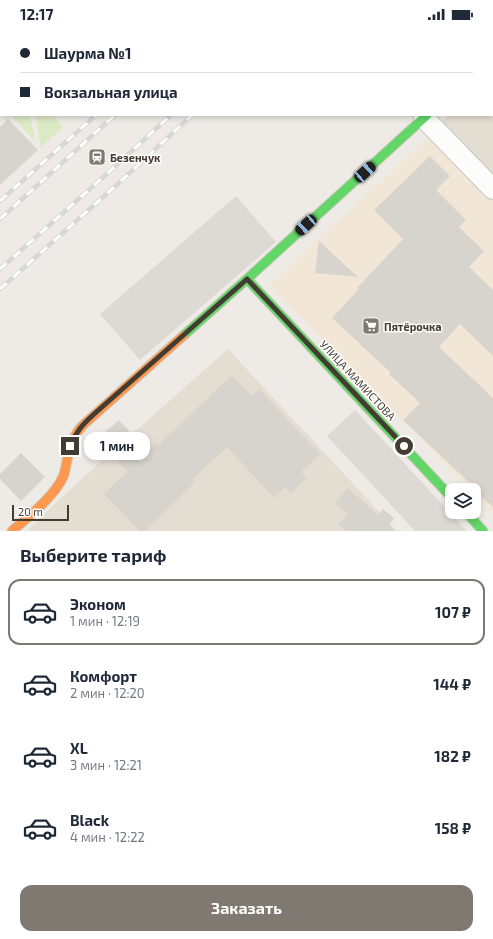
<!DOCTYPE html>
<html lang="ru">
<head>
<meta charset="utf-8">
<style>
	:root { --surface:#fff; --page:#f2f2f3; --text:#1f2937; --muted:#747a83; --line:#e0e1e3; --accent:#7f7971 }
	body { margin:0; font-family:"Exo 2",sans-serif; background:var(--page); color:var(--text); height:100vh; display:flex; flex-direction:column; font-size:15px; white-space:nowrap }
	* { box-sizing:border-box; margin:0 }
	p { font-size:13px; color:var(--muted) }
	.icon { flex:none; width:22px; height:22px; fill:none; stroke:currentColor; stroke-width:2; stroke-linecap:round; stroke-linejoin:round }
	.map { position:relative; height:503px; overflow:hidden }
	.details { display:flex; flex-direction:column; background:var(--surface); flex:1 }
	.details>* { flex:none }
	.top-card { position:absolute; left:0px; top:0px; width:493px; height:88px; box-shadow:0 2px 6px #0003; display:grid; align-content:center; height:88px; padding:0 20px; background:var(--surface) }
	.tools { position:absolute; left:445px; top:455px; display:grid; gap:8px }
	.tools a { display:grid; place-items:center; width:36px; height:36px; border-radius:8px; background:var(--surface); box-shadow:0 2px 6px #0003; font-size:20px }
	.scale { position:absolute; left:12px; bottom:10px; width:57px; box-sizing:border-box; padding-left:4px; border:2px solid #433c32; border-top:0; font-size:11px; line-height:14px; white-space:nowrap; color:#433c32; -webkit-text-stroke:3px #fff; paint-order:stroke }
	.end { position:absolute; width:18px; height:18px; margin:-9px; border:5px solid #433c32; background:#fff; box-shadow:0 0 0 2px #fff }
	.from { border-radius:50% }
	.bubble { position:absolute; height:28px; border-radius:12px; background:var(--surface); box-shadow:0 2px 6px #0003; font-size:13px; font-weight:700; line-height:28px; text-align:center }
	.car { position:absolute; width:12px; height:24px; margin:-12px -6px; border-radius:5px; box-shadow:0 0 3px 1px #0007; background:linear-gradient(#222 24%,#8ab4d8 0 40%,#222 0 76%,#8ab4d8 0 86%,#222 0) }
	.top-card b { display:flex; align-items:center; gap:14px; height:38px; font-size:15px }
	.top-card b+b { border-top:1px solid var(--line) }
	.top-card i { width:10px; height:10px; background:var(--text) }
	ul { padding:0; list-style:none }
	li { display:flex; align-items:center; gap:12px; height:66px; margin:0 8px 6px; padding:0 12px; border:2px solid transparent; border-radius:12px }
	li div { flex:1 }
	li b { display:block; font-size:15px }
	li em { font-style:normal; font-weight:700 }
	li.active { border-color:var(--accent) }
	li>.icon { width:36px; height:36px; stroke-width:1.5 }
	h2 { padding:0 20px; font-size:18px; line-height:48px }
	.primary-button { display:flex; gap:8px; margin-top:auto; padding:8px 20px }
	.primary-button a { flex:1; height:46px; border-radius:12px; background:var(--accent); color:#fff; font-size:16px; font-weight:700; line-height:46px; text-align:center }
	.status { display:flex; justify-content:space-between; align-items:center; height:28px; padding:0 20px; background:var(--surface); direction:ltr }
	.status svg { height:11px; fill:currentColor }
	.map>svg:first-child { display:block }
</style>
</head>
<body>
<div class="status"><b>12:17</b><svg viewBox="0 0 49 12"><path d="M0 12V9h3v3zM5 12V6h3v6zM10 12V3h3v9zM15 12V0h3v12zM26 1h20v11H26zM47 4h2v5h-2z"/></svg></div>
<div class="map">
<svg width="493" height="503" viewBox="0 0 493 503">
	<rect width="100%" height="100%" fill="#eeebe6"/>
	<!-- residential -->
	<path fill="#e3ddd2" d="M493,46V150L440,95L449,87H492V47Z
		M228,321L397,503H27L78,454Z"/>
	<!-- commercial -->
	<path fill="#f2e7d7" d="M431,107L493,172V486L474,466V462H470L269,257Z"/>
	<!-- green -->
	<path fill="#dbe9c4" d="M11,87H30L35,113Z
		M35,87H53L63,99L41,119Z"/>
	<!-- parking -->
	<path fill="#dddad6" d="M236,168L276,214L140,332L100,286Z
		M355,382L467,503H415L327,408Z"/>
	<!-- building -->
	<path fill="#d7d4ce" d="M8,91L38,122L0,157V99Z
		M430,128L450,148L436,162L466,192L459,199L484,223L469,239L493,262V328L460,296L439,319L493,370V479L475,463L476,461L403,392L420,375L389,346L391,345L332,290L359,261L357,260L403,211L374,182Z
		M319,213L358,249L315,245Z
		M232,347L252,368L259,361L320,426L301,444L307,450L291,465L285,459L274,470L227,419L192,452L195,454L145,503H140L104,466L127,444L102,415L110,408L106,403L119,392L135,410L139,432L156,415L158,417Z
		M21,425L45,449L21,473L0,451V446Z
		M348,460L378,487L383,481L394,490L389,497L395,503H346L338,496L348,486L335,475Z"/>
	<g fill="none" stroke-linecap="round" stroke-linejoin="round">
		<!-- street casing -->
		<g stroke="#cac7c2" stroke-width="22">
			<path id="street" d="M492,26L493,25
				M424,90L493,161"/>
		</g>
		<!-- fast casing -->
		<g stroke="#cfcabe" stroke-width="11">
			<path id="fast" d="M247,251L452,470
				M183,308L247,251L427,87
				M466,484L483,503"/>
		</g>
		<!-- slow casing -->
		<g stroke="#cfcabe" stroke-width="11">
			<path id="slow" d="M12,503C29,488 53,470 63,449C66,442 66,435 68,428C70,416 74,407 82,398L183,308"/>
		</g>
		<!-- street -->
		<use href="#street" stroke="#fcfcfb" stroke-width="20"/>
		<!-- fast -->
		<use href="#fast" stroke="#63d668" stroke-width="9"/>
		<!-- slow -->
		<use href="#slow" stroke="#ff974d" stroke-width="9"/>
		<!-- rail casing -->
		<g stroke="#d7d7d6" stroke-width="4.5">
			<path id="rail" d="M192,1L193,0
				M212,1L213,0
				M265,1L266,0
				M285,1L286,0
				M0,173L96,87
				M0,191L115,87
				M0,241L109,144L171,87
				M0,261L121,153L192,87"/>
		</g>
		<!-- rail -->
		<use href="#rail" stroke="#fff" stroke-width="3" stroke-dasharray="9" stroke-linecap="butt"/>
	</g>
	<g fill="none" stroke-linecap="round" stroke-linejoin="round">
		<!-- route -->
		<path stroke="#433c32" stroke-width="5" d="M70,418C76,404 82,397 93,387L247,251L404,418"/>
	</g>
	<!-- icons -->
	<defs>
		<g id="station-square" transform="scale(0.9)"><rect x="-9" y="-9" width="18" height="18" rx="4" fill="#7f7971" stroke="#fff"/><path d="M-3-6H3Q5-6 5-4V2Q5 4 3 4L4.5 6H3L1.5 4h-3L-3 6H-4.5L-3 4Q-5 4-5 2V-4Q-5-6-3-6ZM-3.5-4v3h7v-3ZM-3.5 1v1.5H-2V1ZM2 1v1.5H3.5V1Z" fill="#fff"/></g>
		<g id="supermarket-square" transform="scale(0.9)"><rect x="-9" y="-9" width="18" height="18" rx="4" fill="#7f7971" stroke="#fff"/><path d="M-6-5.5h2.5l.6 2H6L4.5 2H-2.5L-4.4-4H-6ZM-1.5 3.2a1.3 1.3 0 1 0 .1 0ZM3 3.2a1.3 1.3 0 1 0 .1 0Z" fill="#fff"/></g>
	</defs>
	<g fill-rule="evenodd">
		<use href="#station-square" x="97" y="129"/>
		<use href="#supermarket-square" x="371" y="298"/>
	</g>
	<g text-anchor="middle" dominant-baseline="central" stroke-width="3" stroke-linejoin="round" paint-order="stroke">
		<!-- poi labels -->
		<g font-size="11" font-weight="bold" fill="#433c32" stroke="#fff" text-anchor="start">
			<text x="110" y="129">Безенчук</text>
			<text x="384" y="298">Пятёрочка</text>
		</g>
		<!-- street labels -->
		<g font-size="11" fill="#433c32" stroke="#fff">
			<text transform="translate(358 352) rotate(47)">УЛИЦА МАМИСТОВА</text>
		</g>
	</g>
</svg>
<div class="tools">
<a><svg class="icon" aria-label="layers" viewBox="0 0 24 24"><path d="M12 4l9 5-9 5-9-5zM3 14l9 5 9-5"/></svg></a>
</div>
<div class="scale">20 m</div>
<i class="end from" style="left:404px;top:418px"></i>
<i class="end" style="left:70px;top:418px"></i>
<div class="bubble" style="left:84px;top:404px;width:66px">1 мин</div>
<i class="car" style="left:365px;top:144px;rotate:48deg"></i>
<i class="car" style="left:306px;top:197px;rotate:228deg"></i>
<div class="top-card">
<b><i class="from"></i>Шаурма №1</b>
<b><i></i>Вокзальная улица</b>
</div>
</div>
<section class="details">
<h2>Выберите тариф</h2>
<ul>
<li class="active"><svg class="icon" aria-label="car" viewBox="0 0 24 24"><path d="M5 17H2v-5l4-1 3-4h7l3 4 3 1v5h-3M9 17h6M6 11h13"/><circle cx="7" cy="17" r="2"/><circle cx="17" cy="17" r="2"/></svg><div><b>Эконом</b><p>1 мин · 12:19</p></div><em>107 ₽</em></li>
<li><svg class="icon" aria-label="car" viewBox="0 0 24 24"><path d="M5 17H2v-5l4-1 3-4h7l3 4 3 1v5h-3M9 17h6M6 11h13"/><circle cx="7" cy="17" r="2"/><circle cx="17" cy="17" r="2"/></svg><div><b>Комфорт</b><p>2 мин · 12:20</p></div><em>144 ₽</em></li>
<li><svg class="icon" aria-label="car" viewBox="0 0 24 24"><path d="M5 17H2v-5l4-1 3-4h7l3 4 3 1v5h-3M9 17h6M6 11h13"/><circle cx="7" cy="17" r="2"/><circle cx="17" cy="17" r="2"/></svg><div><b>XL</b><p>3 мин · 12:21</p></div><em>182 ₽</em></li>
<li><svg class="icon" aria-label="car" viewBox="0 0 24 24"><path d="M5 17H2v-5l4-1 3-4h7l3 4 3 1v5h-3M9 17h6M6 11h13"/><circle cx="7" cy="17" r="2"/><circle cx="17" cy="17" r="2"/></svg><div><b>Black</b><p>4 мин · 12:22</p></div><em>158 ₽</em></li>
</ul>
<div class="primary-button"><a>Заказать</a></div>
</section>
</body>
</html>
